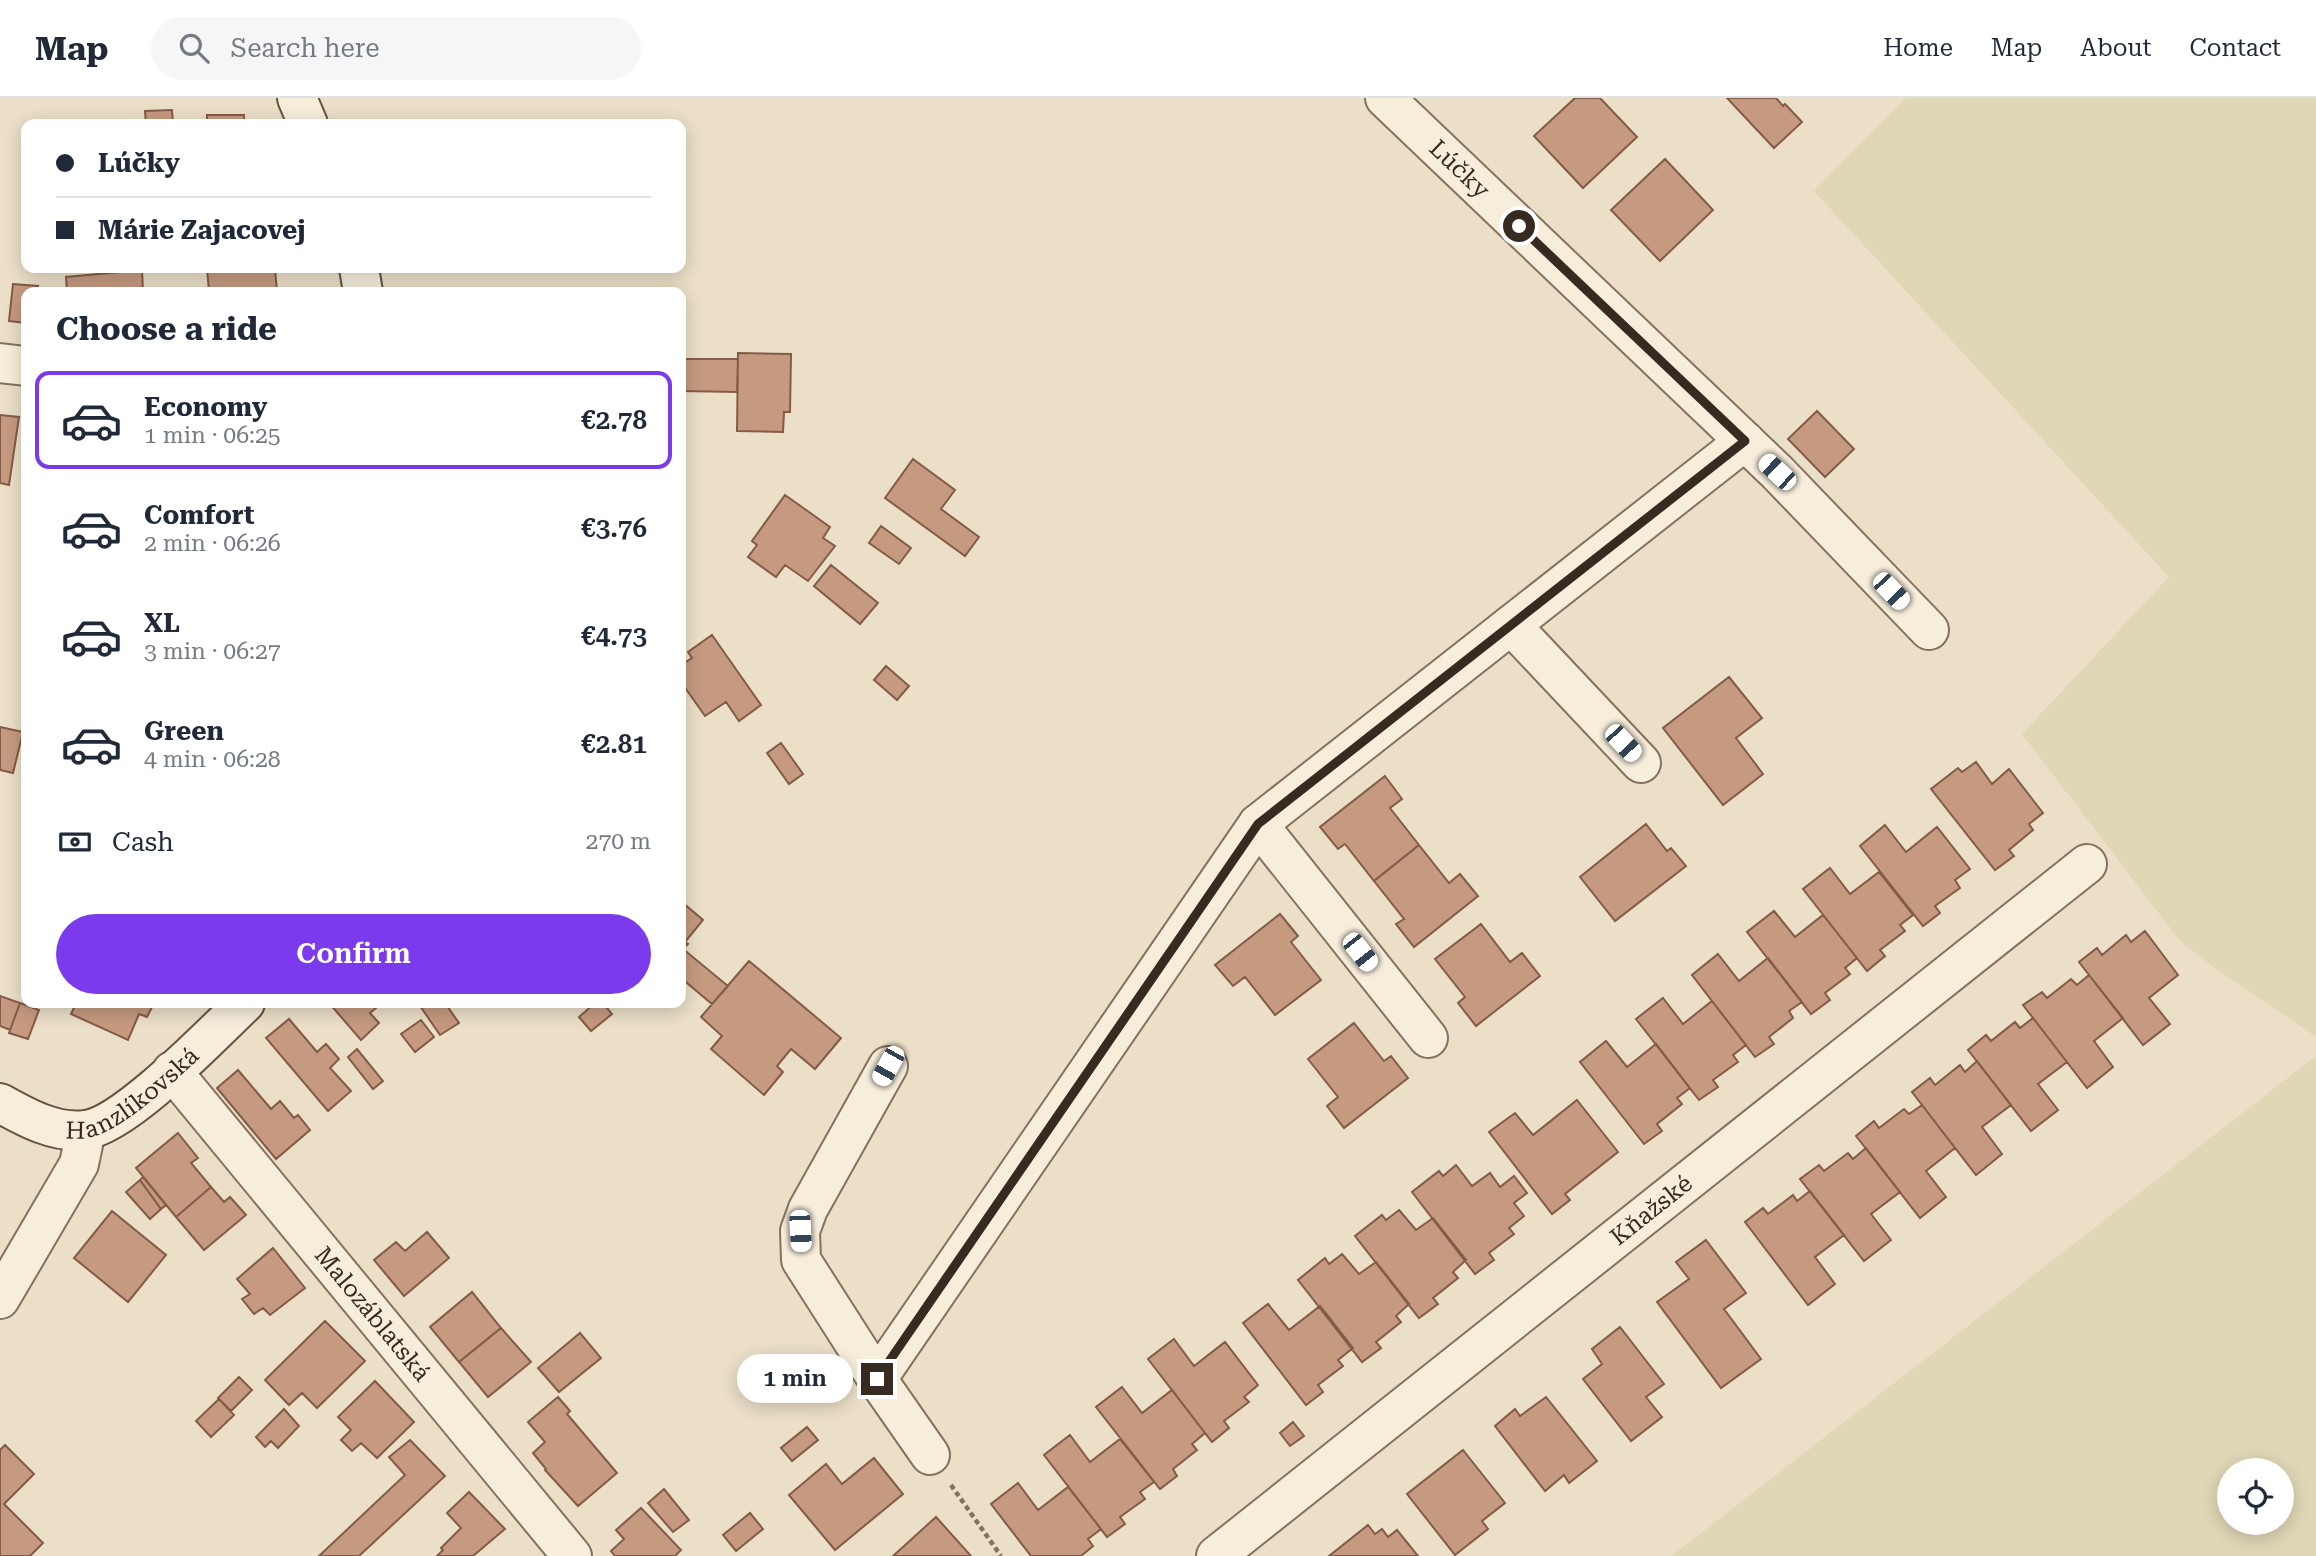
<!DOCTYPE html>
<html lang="en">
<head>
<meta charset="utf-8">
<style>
	:root { --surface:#fff; --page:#f6f6f7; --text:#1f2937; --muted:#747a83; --line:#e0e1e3; --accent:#7c3aed }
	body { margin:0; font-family:"Roboto Serif",serif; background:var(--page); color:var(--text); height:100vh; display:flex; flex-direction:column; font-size:26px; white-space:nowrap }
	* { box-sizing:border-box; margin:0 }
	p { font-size:23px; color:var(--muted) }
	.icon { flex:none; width:38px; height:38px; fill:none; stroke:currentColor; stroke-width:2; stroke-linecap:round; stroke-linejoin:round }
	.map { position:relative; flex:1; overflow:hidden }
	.sheet { position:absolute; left:21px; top:189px; width:665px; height:721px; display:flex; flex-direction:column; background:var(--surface); border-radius:14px; box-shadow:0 4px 18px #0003 }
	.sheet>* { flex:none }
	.banner { position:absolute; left:21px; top:21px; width:665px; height:154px; border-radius:14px; box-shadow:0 4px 18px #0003; display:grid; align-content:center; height:154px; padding:0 35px; background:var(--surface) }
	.buttons { position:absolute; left:2217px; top:1360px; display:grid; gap:14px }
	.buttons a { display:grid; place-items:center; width:77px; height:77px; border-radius:50%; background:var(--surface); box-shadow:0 4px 18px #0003; font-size:35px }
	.end { position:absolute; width:32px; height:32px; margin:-16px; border:9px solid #372a21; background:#fff; box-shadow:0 0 0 4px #fff }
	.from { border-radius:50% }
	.bubble { position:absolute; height:49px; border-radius:24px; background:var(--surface); box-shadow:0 4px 18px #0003; font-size:23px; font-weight:600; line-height:49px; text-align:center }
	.car { position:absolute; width:21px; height:42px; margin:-21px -10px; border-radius:9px; box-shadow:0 0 5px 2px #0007; background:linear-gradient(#fff 24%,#345 0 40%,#fff 0 76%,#345 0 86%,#fff 0) }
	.banner b { display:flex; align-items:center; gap:24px; height:66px; font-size:26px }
	.banner b+b { border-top:2px solid var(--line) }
	.banner i { width:18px; height:18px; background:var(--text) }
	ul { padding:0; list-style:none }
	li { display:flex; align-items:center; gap:21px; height:98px; margin:0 14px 10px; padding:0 21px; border:4px solid transparent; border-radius:14px }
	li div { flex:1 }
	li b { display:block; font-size:26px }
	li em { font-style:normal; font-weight:600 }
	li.current { border-color:var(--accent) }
	li>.icon { width:63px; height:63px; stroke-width:1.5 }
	h2 { padding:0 35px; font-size:32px; line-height:84px }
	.pay { display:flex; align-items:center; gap:18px; height:77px; padding:0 35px; font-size:26px }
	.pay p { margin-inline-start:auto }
	.primary-button { display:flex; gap:14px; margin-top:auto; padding:14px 35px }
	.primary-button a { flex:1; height:80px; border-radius:42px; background:var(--accent); color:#fff; font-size:28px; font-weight:600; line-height:80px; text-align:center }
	header { display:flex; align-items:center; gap:42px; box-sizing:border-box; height:98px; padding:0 35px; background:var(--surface); border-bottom:2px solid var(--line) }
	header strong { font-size:33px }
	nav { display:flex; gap:38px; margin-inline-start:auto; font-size:24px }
	.search { width:490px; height:63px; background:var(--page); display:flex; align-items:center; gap:18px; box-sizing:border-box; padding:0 24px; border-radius:38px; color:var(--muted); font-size:26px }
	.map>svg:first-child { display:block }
</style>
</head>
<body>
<header>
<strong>Map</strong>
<div class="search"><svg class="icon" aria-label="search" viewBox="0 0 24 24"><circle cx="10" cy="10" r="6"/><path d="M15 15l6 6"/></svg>Search here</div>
<nav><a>Home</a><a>Map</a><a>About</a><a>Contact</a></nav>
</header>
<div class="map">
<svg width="2316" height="1458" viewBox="0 0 2316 1458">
	<rect width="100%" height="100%" fill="#ebdfc8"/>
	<!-- farmland -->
	<path fill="#e0d7b6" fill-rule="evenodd" d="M1906,0H2316V939L2215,870L2180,843L2022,636L2169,479L1814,93Z
		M2316,958V1458H1671L1683,1449ZM2230,1372H2282V1424H2230Z"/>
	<!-- building -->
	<path fill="#c69a81" stroke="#835b46" stroke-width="2" d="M1575,0H1600L1637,39L1583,90L1534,38Z
		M1727,0H1776L1783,8L1785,6L1802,24L1774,50Z
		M172,12L173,26H146L145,13Z
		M207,17H244V26H207Z
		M1665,61L1713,112L1660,163L1611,112Z
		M197,170H275L277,194H209L207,170Z
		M142,172L143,194H67L66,179Z
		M13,186L38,188L37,194H26V225L9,223Z
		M738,255L791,256L790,314H784L783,334L737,333Z
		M681,261H738L737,294L681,293Z
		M1817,313L1854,351L1825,379L1788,341Z
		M0,317L19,319L9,387L0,385Z
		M913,361L955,392L941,411L979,439L965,458L885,400Z
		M785,397L830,429L823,440L835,448L808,483L785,467L776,479L748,459L757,447L752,443Z
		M881,428L911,450L899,466L869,445Z
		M831,467L878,505L860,526L814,488Z
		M712,537L761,607L739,623L726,604L705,618L681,584V567L692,560L688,554Z
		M886,568L909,588L897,602L874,582Z
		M1729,579L1762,620L1736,640L1763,676L1723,707L1663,630Z
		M0,629L23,634L13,675L0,672Z
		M781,645L803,676L789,686L767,655Z
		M1976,664L1992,686L2009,671L2043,715L2029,726L2033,732L2009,752L2014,758L1995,772L1931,691L1958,670L1962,674Z
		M1385,678L1402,701L1390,710L1419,747L1374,783L1345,746L1338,751L1320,729Z
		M1646,726L1667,753L1671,750L1686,768L1615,823L1580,779Z
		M1885,727L1906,754L1937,729L1970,771L1955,782L1960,790L1935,808L1940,815L1923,828L1860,748Z
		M1419,747L1449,785L1460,776L1478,798L1414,849L1396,826L1404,821L1374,783Z
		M1830,770L1850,796L1879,774L1913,817L1900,827L1905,833L1880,852L1885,858L1867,873L1803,791Z
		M683,805L703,822L685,844L688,846L683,851L728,888L712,906L681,880V808Z
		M1774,813L1795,839L1823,817L1857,860L1845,870L1850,876L1825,895L1830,902L1811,916L1747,834Z
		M1280,816L1298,838L1291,844L1321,882L1275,917L1245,879L1233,888L1215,867Z
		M1481,826L1510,864L1522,855L1540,878L1476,928L1458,905L1465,899L1435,861Z
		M2145,833L2178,877L2149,900L2170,926L2143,947L2079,864L2097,850L2102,857L2126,837L2131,844Z
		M1718,856L1739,883L1768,860L1802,904L1789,913L1793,920L1769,939L1774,946L1755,959L1692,877Z
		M749,863L841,940L815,971L791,951L777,968L783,974L764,997L711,951L722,938L701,919Z
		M2089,877L2123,920L2094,943L2113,969L2087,990L2023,907L2042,894L2047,900L2071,881L2077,887Z
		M0,898L20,905L10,932L0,928Z
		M1663,900L1683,926L1712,903L1746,947L1733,957L1738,964L1713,982L1718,989L1699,1002L1636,921Z
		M20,905L39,912L28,941L9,935Z
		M76,905H154L147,919L139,916L128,942L71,916Z
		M329,905H382L370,915L379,925L361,942Z
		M418,905H445L459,925L440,937Z
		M595,905H603L612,916L591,933L579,919Z
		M2033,920L2067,964L2038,986L2058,1012L2031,1033L1968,952L1986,937L1991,943L2015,924L2020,930Z
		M289,921L317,954L326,946L339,961L330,970L351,993L328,1013L266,940Z
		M421,922L434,939L415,954L401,936Z
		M1354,925L1384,963L1391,958L1408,980L1344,1030L1327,1008L1338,999L1308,961Z
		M1606,943L1627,969L1656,946L1690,990L1677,1000L1682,1006L1657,1026L1662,1033L1644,1046L1580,964Z
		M357,951L383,983L373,991L348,959Z
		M1977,963L2011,1007L1982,1029L2002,1056L1976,1077L1912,994L1930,980L1935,987L1960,967L1965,974Z
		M238,972L271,1011L280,1003L294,1020L298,1017L310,1032L276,1061L217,990Z
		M1577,1002L1618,1054L1565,1096L1570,1102L1552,1116L1489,1034L1515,1015L1533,1037Z
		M1922,1007L1955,1050L1926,1073L1946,1099L1920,1120L1856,1038L1874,1023L1879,1030L1904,1011L1909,1016Z
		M178,1035L198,1060L191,1065L211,1089L176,1119L136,1070Z
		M1866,1050L1900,1094L1871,1116L1891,1142L1864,1163L1800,1081L1819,1067L1824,1073L1848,1055L1853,1061Z
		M1456,1067L1472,1088L1490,1075L1500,1089L1514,1078L1527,1095L1514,1105L1524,1118L1509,1130L1514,1136L1489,1155L1494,1162L1475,1176L1412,1094L1439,1073L1443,1078Z
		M143,1079L166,1107L161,1111L140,1082Z
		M140,1082L161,1111L150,1121L126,1094Z
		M211,1089L224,1104L230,1099L246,1117L204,1152L176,1119Z
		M1810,1093L1844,1137L1815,1159L1835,1186L1808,1207L1745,1124L1763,1110L1768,1116L1793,1097L1797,1103Z
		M1399,1112L1416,1132L1433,1120L1466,1162L1453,1174L1458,1180L1433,1200L1438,1206L1419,1220L1355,1138L1382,1117L1386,1122Z
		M112,1113L166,1157L128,1204L74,1160Z
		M427,1134L449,1160L404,1198L374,1162L396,1144L405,1153Z
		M1706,1142L1746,1195L1724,1211L1761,1261L1721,1290L1657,1204L1689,1181L1676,1164Z
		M273,1150L305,1190L270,1217L263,1210L254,1216L242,1201L250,1196L237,1181Z
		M1342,1156L1359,1176L1376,1164L1409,1206L1396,1218L1401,1224L1376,1244L1381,1250L1362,1264L1298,1182L1325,1160L1329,1166Z
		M472,1194L501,1230L459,1264L430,1229Z
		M1268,1206L1289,1232L1320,1208L1353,1250L1338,1262L1343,1268L1318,1287L1323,1294L1306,1307L1243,1225Z
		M325,1223L365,1263L317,1310L302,1295L289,1307L265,1282Z
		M1620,1229L1664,1286L1646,1299L1662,1319L1631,1343L1583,1281L1602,1266L1592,1251Z
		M501,1230L531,1264L488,1299L459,1264Z
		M580,1235L601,1260L559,1294L538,1270Z
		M1174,1241L1194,1268L1225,1244L1258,1287L1244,1299L1249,1304L1224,1323L1229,1330L1212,1344L1148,1261Z
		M239,1279L252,1292L231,1313L218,1300Z
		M375,1283L414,1324L377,1360L361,1345L352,1353L341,1342L351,1332L338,1319Z
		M1122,1289L1142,1315L1172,1292L1205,1335L1192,1346L1197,1352L1173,1371L1177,1378L1160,1391L1096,1309Z
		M558,1299L570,1313L567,1316L617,1375L578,1408L545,1372L546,1371L533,1355L545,1344L528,1324Z
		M1546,1299L1597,1363L1569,1385L1564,1377L1545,1393L1495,1328L1515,1311L1520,1318Z
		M219,1301L234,1317L211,1339L196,1323Z
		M284,1311L299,1328L278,1350L271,1343L265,1349L256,1339Z
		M1293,1324L1304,1338L1290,1348L1280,1335Z
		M807,1329L818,1342L792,1363L781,1350Z
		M1070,1337L1090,1364L1120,1341L1154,1384L1140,1394L1145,1401L1120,1419L1125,1426L1107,1439L1044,1357Z
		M410,1342L445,1378L359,1458H319L405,1377L389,1359Z
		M5,1347L34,1376L4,1406L43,1445L30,1458H0V1352Z
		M1463,1352L1505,1405L1482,1423L1488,1431L1455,1457L1407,1396Z
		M874,1360L903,1396L835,1452L789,1397L826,1366L842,1386Z
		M1018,1385L1038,1412L1068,1389L1101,1431L1088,1441L1093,1448L1081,1458H1031L991,1406Z
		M664,1391L689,1422L673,1434L648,1405Z
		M469,1394L505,1431L473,1458H437L443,1452L441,1450L461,1430L447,1415Z
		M641,1410L681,1452L675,1458H615L611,1453L624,1441L616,1432Z
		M750,1415L763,1431L736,1453L723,1437Z
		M936,1419L971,1458H893Z
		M1368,1427L1375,1436L1382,1431L1388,1439L1397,1432L1418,1458H1329Z"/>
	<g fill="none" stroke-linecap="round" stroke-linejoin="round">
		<!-- street casing -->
		<g stroke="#86715e" stroke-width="42">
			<g id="street">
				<path id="s1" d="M1385,0L1777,374L1929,532"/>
				<path d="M0,265L26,268"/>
				<path d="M1511,527L1641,665"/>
				<path d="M1258,726L1428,940"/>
				<path d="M888,968L808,1111L800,1133L801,1162L877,1281L930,1357"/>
				<path id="s2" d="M172,973L572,1458"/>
				<path d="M0,1201L79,1066L86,1032"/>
				<path d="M877,1281L1258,726L1745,343"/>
				<path id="s3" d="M1216,1458L2087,766"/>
			</g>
		</g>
		<!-- secondary casing -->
		<g stroke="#685241" stroke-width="42">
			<g id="secondary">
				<path d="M297,0L308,26"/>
				<path d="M359,170L363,194"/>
				<path id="s4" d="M0,1005C25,1019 55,1036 86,1032C127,1026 213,935 245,905"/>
			</g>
		</g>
		<!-- path -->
		<path stroke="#86715e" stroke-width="4.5" stroke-dasharray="5 3.5" stroke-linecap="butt" d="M951,1387L1001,1458"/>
		<!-- street -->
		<use href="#street" stroke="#f6eddb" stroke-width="38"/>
		<!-- secondary -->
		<use href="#secondary" stroke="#f6eddb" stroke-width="38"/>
	</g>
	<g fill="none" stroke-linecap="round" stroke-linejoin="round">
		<!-- route -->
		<path stroke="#372a21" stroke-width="9" d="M877,1281L1258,726L1745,343L1519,128"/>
	</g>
	<g text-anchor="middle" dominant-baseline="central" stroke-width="7" stroke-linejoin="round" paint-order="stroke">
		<!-- street labels -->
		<g font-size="24" fill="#372a21" stroke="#f3e9d7">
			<text stroke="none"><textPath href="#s1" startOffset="103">Lúčky</textPath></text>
			<text stroke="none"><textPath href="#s4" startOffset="149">Hanzlíkovská</textPath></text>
			<text stroke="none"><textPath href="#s3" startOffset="556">Kňažské</textPath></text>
			<text stroke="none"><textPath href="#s2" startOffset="315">Malozáblatská</textPath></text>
		</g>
	</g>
</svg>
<div class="buttons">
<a><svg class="icon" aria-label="locate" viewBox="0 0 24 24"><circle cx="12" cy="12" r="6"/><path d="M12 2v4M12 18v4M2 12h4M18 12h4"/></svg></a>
</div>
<i class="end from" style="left:1519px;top:128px"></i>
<i class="end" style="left:877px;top:1281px"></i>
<div class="bubble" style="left:737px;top:1256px;width:116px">1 min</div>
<i class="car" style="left:1777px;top:374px;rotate:313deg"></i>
<i class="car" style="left:1891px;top:493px;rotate:136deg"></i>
<i class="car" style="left:1623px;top:645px;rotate:137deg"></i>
<i class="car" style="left:1360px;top:854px;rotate:142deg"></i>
<i class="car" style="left:888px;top:968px;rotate:209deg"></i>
<i class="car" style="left:800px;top:1133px;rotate:177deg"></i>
<div class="banner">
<b><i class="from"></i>Lúčky</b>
<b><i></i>Márie Zajacovej</b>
</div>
<section class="sheet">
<h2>Choose a ride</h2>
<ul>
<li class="current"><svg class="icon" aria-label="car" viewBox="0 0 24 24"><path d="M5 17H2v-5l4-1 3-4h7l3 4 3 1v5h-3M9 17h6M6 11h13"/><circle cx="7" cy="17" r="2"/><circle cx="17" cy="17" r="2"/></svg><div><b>Economy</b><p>1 min · 06:25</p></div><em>€2.78</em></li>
<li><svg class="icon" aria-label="car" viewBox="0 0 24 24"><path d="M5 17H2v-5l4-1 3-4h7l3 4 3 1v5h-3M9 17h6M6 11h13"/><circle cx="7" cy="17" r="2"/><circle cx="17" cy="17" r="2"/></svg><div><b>Comfort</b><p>2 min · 06:26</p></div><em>€3.76</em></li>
<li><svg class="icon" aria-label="car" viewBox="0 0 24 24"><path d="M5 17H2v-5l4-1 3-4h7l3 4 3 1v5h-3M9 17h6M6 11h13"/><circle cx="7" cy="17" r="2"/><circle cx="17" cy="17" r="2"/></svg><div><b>XL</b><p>3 min · 06:27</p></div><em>€4.73</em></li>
<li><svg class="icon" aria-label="car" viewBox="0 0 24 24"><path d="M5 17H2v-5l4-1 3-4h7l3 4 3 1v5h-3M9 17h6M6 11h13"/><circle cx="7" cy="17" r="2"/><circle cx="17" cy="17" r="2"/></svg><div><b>Green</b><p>4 min · 06:28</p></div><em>€2.81</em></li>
</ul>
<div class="pay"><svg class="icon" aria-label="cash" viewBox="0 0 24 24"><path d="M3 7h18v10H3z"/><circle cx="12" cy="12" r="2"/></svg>Cash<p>270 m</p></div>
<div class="primary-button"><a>Confirm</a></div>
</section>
</div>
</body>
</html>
